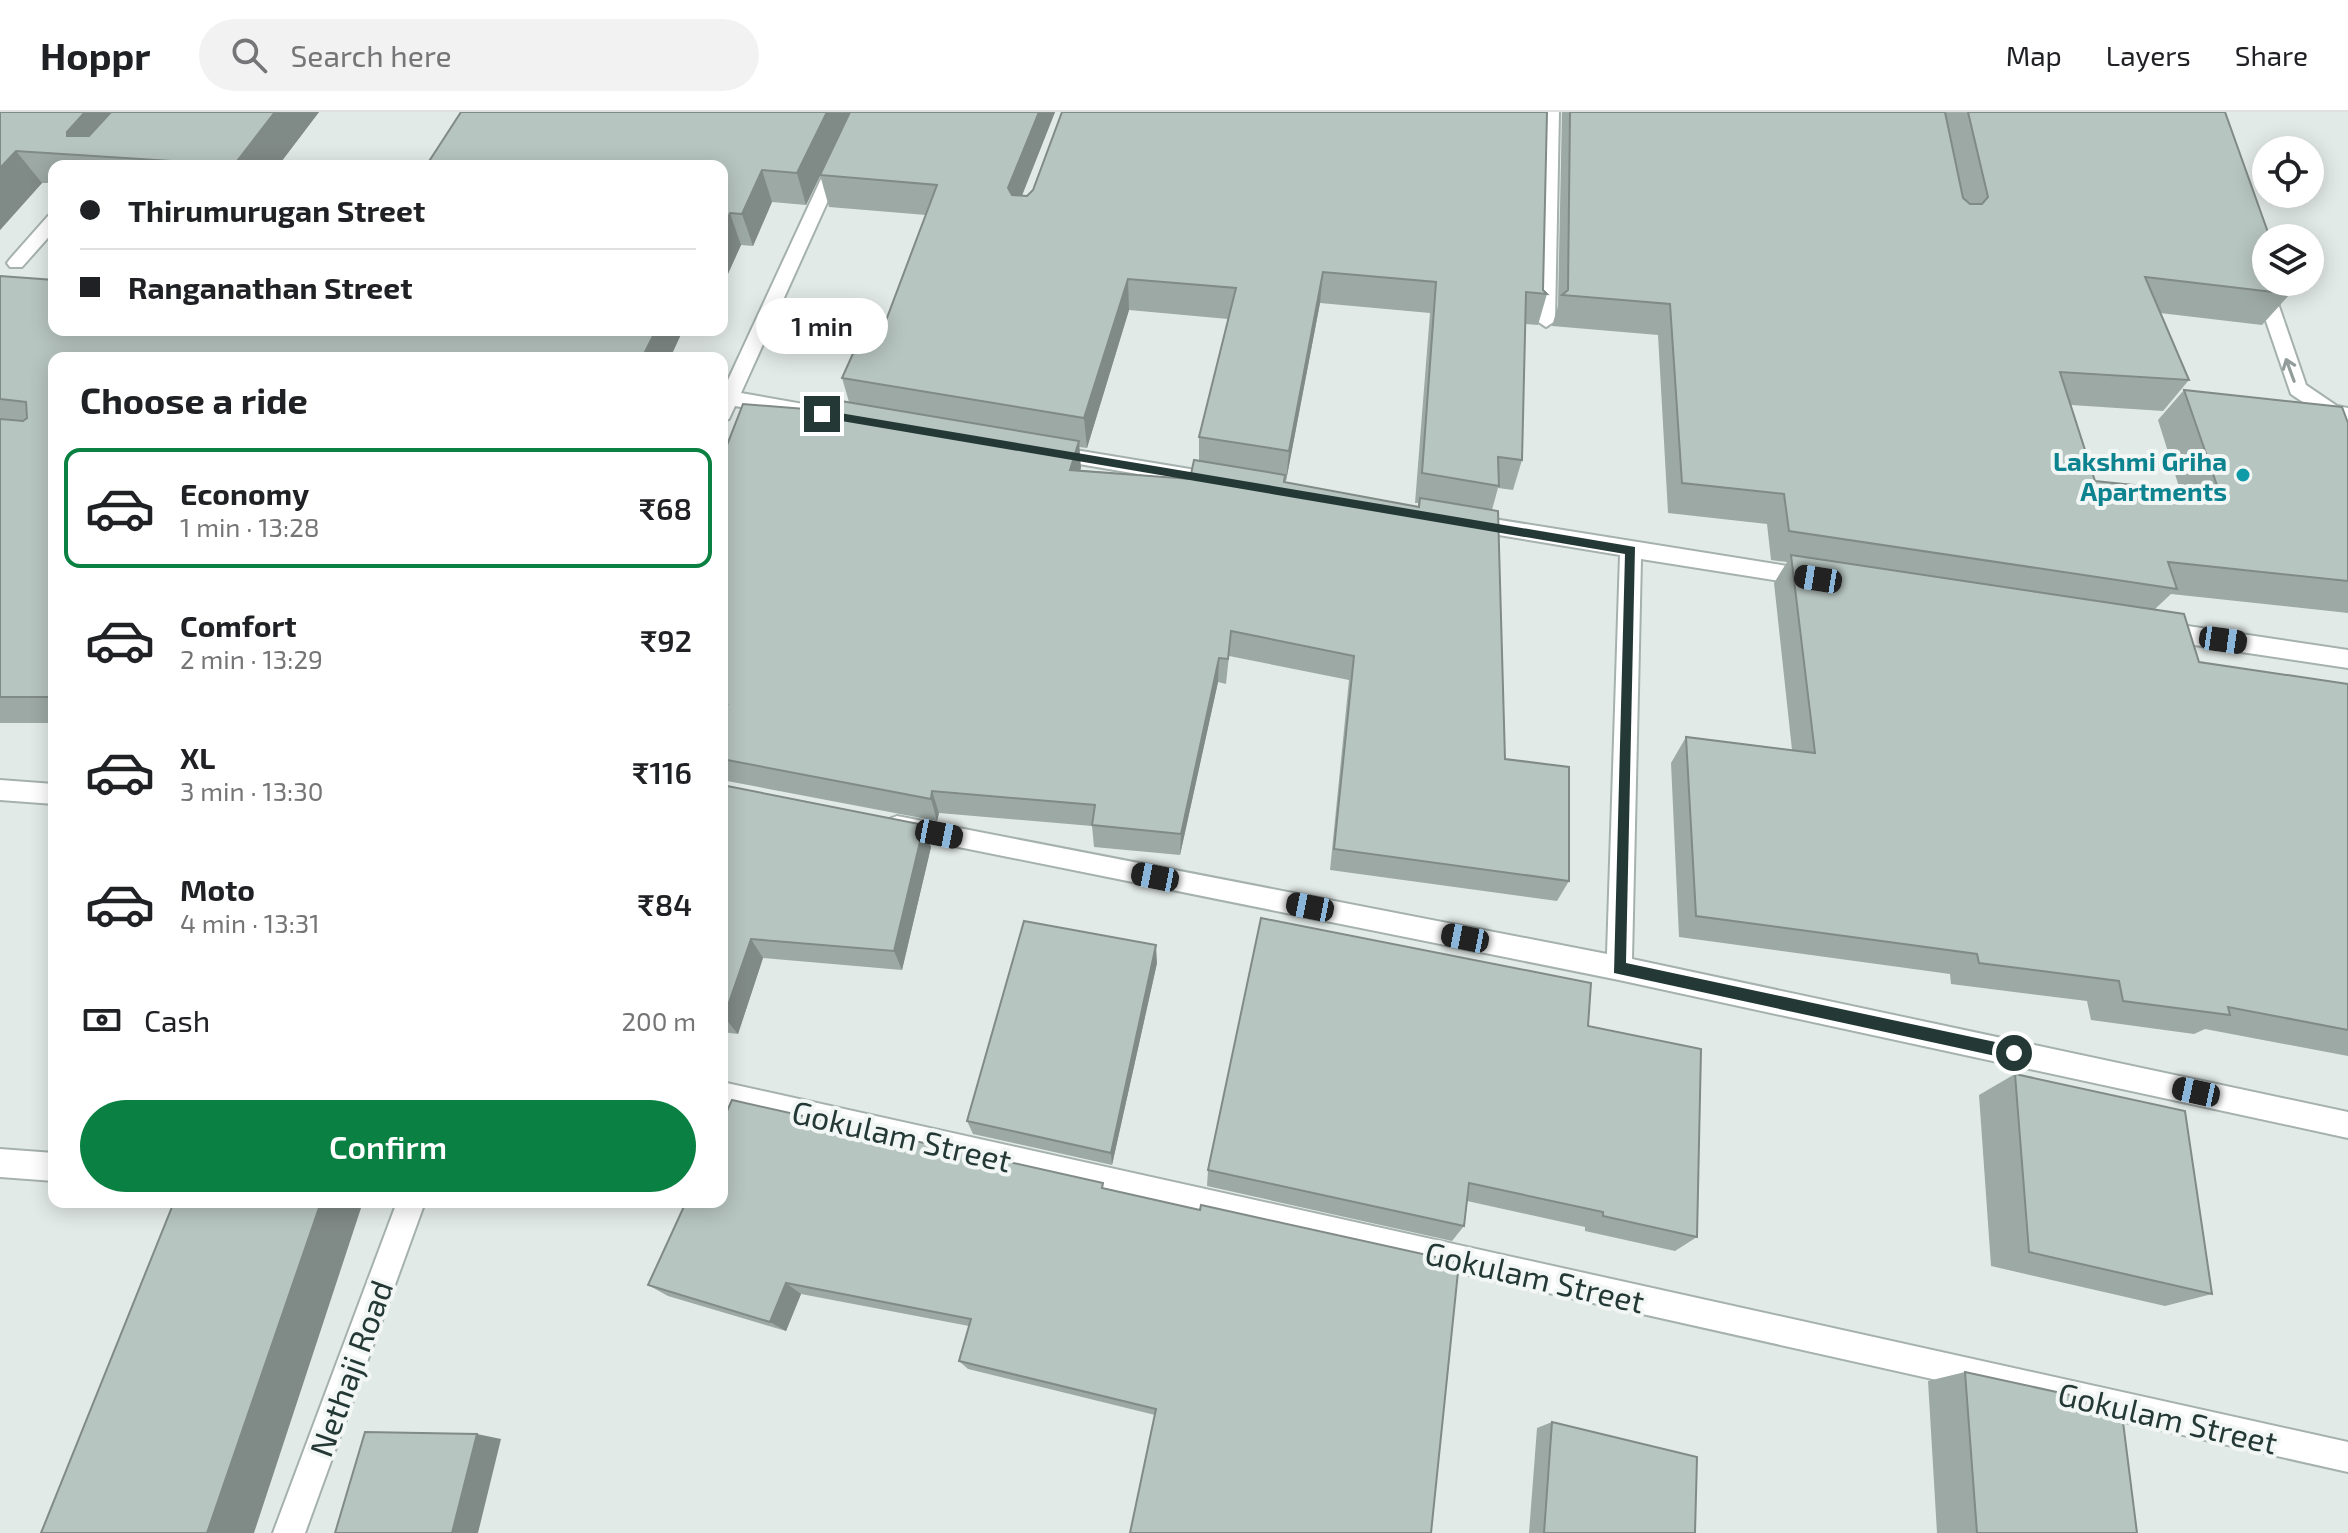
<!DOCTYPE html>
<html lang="en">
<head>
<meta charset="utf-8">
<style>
	:root { --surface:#fff; --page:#f2f2f2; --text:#202124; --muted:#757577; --line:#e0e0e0; --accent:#0b8043 }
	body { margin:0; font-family:"Exo 2",sans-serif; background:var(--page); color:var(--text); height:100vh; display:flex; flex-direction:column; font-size:30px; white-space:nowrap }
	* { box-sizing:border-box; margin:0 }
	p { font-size:26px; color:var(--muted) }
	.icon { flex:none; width:44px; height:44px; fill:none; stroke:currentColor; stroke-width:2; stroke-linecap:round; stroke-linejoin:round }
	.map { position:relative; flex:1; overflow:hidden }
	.drawer { position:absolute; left:48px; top:240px; width:680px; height:856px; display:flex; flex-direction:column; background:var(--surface); border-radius:16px; box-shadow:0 4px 20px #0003 }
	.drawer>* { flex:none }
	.hud { position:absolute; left:48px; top:48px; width:680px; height:176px; border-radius:16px; box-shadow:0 4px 20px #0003; display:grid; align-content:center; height:176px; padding:0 32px; background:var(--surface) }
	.fabs { position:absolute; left:2252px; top:24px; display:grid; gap:16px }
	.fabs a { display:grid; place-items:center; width:72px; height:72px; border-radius:50%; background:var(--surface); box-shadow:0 4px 20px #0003; font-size:40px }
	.end { position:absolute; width:36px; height:36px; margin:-18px; border:10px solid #243935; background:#fff; box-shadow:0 0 0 4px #fff }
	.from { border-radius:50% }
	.bubble { position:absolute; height:56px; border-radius:28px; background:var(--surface); box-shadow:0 4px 20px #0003; font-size:26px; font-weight:600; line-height:56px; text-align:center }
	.car { position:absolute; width:24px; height:48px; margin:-24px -12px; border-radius:10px; box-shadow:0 0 6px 2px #0007; background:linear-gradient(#222 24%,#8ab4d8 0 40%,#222 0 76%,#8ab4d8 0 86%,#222 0) }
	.hud b { display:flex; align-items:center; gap:28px; height:76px; font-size:30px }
	.hud b+b { border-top:2px solid var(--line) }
	.hud i { width:20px; height:20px; background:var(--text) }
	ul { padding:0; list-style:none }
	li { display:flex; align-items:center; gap:24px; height:120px; margin:0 16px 12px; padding:0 16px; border:4px solid transparent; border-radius:16px }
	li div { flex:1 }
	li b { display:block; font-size:30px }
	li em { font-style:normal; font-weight:600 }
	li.active { border-color:var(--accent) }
	li>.icon { width:72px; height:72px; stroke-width:1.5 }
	h2 { padding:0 32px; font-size:36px; line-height:96px }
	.pay { display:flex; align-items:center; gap:20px; height:88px; padding:0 32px; font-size:30px }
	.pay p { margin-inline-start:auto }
	.action { display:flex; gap:16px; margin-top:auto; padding:16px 32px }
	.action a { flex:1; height:92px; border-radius:48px; background:var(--accent); color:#fff; font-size:32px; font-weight:600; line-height:92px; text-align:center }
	header { display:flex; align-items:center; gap:48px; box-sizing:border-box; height:112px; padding:0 40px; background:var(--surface); border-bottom:2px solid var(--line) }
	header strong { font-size:38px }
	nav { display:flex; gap:44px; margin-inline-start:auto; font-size:28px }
	.search { width:560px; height:72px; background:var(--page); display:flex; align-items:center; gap:20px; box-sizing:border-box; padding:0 28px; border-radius:44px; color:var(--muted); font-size:30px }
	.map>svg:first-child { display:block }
</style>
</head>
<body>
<header>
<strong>Hoppr</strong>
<div class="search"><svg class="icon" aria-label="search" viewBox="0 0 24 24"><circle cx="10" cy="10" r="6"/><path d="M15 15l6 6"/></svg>Search here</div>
<nav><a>Map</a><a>Layers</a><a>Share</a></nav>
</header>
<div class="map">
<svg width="2348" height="1421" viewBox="0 0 2348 1421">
	<rect width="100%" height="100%" fill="#e2eae7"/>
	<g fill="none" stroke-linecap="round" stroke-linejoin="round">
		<!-- minor casing -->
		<g stroke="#a5b1ae" stroke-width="4">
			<path id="minor" d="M852,0H868L741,281L809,293L819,300L809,307L735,294L729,307L722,309V281Z
				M1543,0H1559L1555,209L1546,215L1537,209Z
				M54,102V119L22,155H10L7,151L10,147L48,104Z
				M2262,165L2271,171L2306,273L2337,294L2348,296V310L2325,305L2291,282L2253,171Z
				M1051,334L1220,362L1227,364L1230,369L1227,374L1220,376L1044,346L1041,341L1044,336Z
				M1469,403L1812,458L1820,460L1823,466L1820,472L1812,474L1641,447L1632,847L2348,1000V1026L1619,868L889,721L885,714L889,707L897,704L1607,842L1620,443L1462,417L1459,411L1462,405Z
				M2161,510L2348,538V556L2161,528L2153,525L2150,519L2153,513Z
				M0,668L54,672V692L0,688Z
				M722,970L2348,1330V1360L722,996Z
				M0,1037L54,1041V1069L0,1065Z
				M397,1090H425L305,1421H273Z"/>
		</g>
		<!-- minor -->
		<use href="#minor" fill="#fff" fill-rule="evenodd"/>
	</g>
	<!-- wall -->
	<path fill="#9da9a5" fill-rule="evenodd" d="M0,0H319L278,54H54V71H42L0,118Z
		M461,0H1055L1022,84H1027L1033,78L1062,0H1547L1543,178L1547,182L1538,213L1525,212L1522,348L1513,378L1498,376L1492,398L1498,399L1505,647L1569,655V769L1557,789L1330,758L1349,568L1229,544L1226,572L1218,570L1180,743L1094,735L1092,714L939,701L937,709L722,668V346L743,292L830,299L835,288L849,290L842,266L868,208L885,211L926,103L829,95L820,63L825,53L806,93L772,90L753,134L741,133L722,175V54H426ZM1320,191L1430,201L1415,391H1418V395L1284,370V369H1286ZM1129,198L1228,207L1199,325V349L1194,348L1190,367L1080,358L1079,335L1087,336Z
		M1562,0H2225L2290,182L2262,213L2160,201L2189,268L2163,299L2071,293L2095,369L2180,378L2158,308L2184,278L2348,311V501L2171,482L2155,497L2199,550L2348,572V944L2205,917L2194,922L2091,908L2087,889L1951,872L1950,862L1679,825L1671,651L1686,625L1792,638L1774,471L1787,450L1771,448L1767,412L1668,401L1658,223L1552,214L1558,194Z
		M0,164L54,218H683L670,246H54V611H0Z
		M722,673L931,735L902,858L763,846L738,922L722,920Z
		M1157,851L1112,1053L973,1022L967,1009Z
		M1588,914L1697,1125L1675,1139L1585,1119V1115L1467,1089L1464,1114L1452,1129L1207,1074L1208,1058Z
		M2015,962L2212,1182L2165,1194L1991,1154L1979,983Z
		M1104,1076L1200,1098L1155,1303L968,1257L959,1249L969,1214L801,1182L786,1219L668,1184L648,1173Z
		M1965,1260L2137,1421H1937L1928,1269Z
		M1552,1310L1695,1421H1529L1537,1316Z"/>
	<!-- shaded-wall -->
	<path fill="#808a86" d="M85,0H137L82,43L67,24V20Z
		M275,0H319L278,54H235L234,53Z
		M827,0H851L806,93L797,61Z
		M1039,0H1055L1012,108L1008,76Z
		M16,39L42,71L0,118V56Z
		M762,58L772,90L753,134L742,102Z
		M730,101L741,133L722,175V119Z
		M1323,160L1320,191L1286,369L1289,339Z
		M1128,167L1129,198L1087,336L1084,306Z
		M656,218H683L670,246H642Z
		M1079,329L1081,356L1073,384L1070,358Z
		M1219,546L1218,570L1180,743L1181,722Z
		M932,679L939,701L937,709L931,687Z
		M924,713L931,735L902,858L894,839Z
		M751,827L763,846L738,922L724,905Z
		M1156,833L1157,851L1112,1053L1111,1041Z
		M321,1090H363L254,1421H207Z
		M786,1171L801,1182L786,1219L770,1210Z
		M477,1322L501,1327L478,1421H452Z"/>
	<!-- building -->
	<path fill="#b7c5c0" stroke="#808a86" stroke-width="2" d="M0,0H85L67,20V24H89L111,0H275L234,53L16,39L0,56Z
		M461,0H827L797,61L762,58L742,102L730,101L722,119V54H426Z
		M850,0H1039L1008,76L1012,83L1027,84L1033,78L1062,0H1547L1543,178L1547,182L1526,180L1522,348L1498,345L1499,374L1422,361L1436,170L1323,160L1289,339L1199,325L1236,176L1128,167L1084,306L842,266L868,208L885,211L937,73L820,63Z
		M1570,0H1945L1963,86L1970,92H1982L1988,85L1968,0H2225L2270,126H2266V170H2286L2290,182L2145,165L2189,268L2060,260L2095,369L2220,382L2184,278L2342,295L2348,311V469L2168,450L2177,477L1789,419L1784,382L1682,371L1670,192L1562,183L1568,178Z
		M0,164L54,168V218H656L642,246H54V585H0V307L23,309L27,306L26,290L0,287Z
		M835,288L1079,329L1070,358L1190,367L1194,348L1285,363L1284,370L1419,395L1420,386L1498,399L1505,647L1569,655V769L1334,737L1354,544L1231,519L1228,547L1219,546L1181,722L1092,713L1095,693L932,679L931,687L722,647V604L727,593H722V346L743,292L830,299Z
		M1791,443L2184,502L2199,550L2348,572V918L2228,895L2230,903L2123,889L2119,869L1979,851L1977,842L1696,804L1686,625L1815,641Z
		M722,673L924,713L894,839L751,827L724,905H722Z
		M1261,806L1591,871L1588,914L1701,937L1697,1125L1603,1104V1100L1469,1071L1464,1114L1208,1058Z
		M1024,809L1156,833L1111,1041L967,1009Z
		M2015,962L2185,999L2212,1182L2029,1140Z
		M732,988L1103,1071L1102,1076L1200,1098L1201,1093L1459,1150L1431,1421H1130L1156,1297L959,1249L971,1207L786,1171L770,1210L648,1173L686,1090H722V1010Z
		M174,1090H321L207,1421H41Z
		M1965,1260L2121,1294L2137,1421H1977Z
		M1552,1310L1697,1345L1695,1421H1544Z
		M365,1320L477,1322L452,1421H335Z"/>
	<!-- one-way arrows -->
	<defs><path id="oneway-shaft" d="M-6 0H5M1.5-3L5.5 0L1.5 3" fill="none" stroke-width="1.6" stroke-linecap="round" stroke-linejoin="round" transform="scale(2)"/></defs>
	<use stroke="#929c9a" href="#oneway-shaft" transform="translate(2290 258) rotate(-110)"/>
	<!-- route -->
	<path fill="#243935" d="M822,298L1635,435L1626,851L2014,934L2021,941L2019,946L2014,948L1614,861L1625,442L818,305L816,302Z"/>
	<!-- markers -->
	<circle fill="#0f9aa8" stroke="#f2f7f5" stroke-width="3" cx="2243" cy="363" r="8"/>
	<g text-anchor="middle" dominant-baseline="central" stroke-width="8" stroke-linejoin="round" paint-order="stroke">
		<!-- culture labels -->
		<g font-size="26" font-weight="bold" fill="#0d838f" stroke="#f2f7f5" text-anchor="end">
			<text x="2227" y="348">Lakshmi Griha<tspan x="2227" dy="30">Apartments</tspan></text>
		</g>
		<!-- near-street labels -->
		<g font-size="32" fill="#243935" stroke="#f2f7f5">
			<text transform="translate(902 1023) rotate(13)">Gokulam Street</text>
			<text transform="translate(1535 1164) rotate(13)">Gokulam Street</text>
			<text transform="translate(350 1256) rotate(-70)">Nethaji Road</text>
			<text transform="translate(2168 1305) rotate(13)">Gokulam Street</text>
		</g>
	</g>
</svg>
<div class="fabs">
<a><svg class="icon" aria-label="locate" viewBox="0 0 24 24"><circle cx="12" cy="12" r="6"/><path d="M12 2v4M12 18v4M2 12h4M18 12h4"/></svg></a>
<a><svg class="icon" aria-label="layers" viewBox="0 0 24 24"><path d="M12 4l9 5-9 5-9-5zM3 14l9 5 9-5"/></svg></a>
</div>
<i class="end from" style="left:2014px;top:941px"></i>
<i class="end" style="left:822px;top:302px"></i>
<div class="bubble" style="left:756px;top:186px;width:132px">1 min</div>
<i class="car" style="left:1818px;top:467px;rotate:279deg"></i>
<i class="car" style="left:2223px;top:528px;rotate:98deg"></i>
<i class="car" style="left:939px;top:722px;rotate:101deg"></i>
<i class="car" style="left:1155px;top:765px;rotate:281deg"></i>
<i class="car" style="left:1310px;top:795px;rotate:281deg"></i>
<i class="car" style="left:1465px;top:826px;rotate:281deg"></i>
<i class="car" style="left:2196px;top:980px;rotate:282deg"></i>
<div class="hud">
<b><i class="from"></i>Thirumurugan Street</b>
<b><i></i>Ranganathan Street</b>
</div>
<section class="drawer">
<h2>Choose a ride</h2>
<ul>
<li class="active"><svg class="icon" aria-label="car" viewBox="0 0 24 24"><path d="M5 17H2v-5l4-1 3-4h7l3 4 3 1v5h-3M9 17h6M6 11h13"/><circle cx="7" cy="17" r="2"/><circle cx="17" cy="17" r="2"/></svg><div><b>Economy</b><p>1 min · 13:28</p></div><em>₹68</em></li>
<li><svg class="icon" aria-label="car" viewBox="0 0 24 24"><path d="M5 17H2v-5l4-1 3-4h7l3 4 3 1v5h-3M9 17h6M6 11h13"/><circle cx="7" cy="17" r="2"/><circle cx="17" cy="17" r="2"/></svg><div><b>Comfort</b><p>2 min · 13:29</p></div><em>₹92</em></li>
<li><svg class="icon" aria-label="car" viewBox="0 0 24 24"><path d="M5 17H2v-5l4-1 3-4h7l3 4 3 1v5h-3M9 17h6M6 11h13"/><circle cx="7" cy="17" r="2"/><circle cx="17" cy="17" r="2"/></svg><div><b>XL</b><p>3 min · 13:30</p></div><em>₹116</em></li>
<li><svg class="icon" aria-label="car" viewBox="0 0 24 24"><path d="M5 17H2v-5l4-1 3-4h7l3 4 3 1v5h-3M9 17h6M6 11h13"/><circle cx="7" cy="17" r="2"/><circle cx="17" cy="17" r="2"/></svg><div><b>Moto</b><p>4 min · 13:31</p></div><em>₹84</em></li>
</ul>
<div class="pay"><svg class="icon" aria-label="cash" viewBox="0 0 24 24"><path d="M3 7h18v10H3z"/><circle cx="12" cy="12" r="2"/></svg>Cash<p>200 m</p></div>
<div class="action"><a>Confirm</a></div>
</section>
</div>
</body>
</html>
